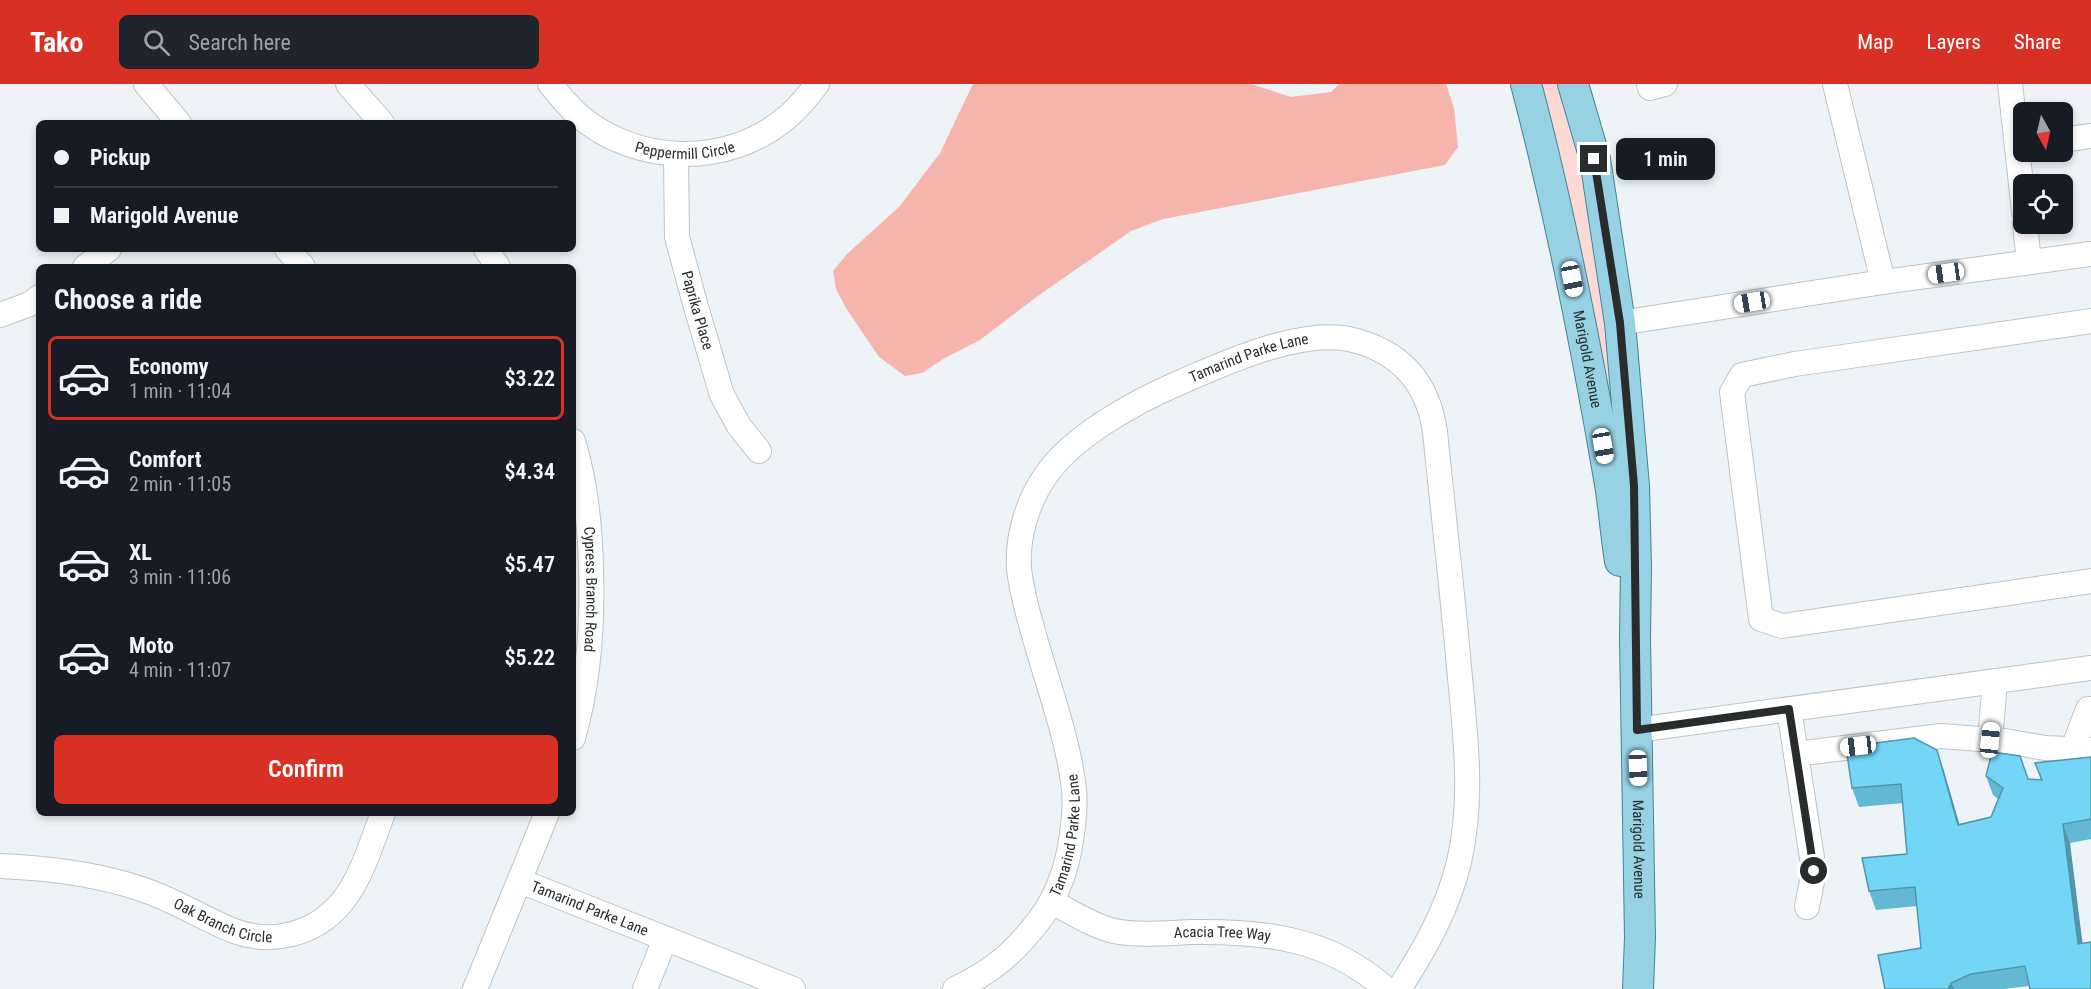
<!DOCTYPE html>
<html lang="en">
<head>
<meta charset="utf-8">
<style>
	:root { --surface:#171b24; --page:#20242c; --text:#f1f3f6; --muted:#9ea1a6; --line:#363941; --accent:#d93025 }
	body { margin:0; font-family:"Roboto Condensed",sans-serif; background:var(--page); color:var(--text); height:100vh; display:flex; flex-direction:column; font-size:22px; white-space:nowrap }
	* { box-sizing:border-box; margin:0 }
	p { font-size:20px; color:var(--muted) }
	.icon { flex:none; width:33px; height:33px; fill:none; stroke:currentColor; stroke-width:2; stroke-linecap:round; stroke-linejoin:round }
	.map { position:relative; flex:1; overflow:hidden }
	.side { position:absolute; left:36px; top:180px; width:540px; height:552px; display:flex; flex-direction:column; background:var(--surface); border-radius:9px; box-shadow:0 3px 9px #0003 }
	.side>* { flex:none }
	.top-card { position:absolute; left:36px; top:36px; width:540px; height:132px; border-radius:9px; box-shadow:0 3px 9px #0003; display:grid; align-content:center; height:132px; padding:0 18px; background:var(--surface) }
	.needle { width:39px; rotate:172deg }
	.controls { position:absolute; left:2013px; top:18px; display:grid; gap:12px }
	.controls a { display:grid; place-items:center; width:60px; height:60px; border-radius:9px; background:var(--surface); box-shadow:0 3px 9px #0003; font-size:30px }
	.end { position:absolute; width:27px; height:27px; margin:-14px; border:8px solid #292c2d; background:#fff; box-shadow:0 0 0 3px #fff }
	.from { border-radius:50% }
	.bubble { position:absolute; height:42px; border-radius:9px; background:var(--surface); box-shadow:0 3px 9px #0003; font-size:20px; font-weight:600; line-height:42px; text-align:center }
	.car { position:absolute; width:18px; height:36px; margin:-18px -9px; border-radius:8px; box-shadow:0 0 4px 2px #0007; background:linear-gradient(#fff 24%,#345 0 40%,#fff 0 76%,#345 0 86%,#fff 0) }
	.top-card b { display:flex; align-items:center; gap:21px; height:57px; font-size:22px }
	.top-card b+b { border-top:2px solid var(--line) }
	.top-card i { width:15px; height:15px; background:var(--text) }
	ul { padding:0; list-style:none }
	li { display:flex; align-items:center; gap:18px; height:84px; margin:0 12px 9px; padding:0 6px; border:3px solid transparent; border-radius:9px }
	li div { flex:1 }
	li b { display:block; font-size:22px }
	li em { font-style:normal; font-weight:600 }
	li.current { border-color:var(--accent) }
	li>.icon { width:54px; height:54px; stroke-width:1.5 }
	h2 { padding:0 18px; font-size:27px; line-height:72px }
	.button { display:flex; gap:12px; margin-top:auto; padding:12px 18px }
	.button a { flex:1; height:69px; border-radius:9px; background:var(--accent); color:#fff; font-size:24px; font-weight:600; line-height:69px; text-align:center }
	header { display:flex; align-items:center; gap:36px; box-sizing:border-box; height:84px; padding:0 30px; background:var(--accent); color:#fff }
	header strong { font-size:28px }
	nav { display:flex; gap:33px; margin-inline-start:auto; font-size:21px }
	.search { width:420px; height:54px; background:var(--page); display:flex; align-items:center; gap:15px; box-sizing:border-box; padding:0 21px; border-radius:9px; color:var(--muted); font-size:22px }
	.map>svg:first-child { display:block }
</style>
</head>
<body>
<header>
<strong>Tako</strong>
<div class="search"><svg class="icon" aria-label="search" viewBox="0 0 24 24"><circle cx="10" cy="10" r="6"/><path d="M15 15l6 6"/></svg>Search here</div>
<nav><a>Map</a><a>Layers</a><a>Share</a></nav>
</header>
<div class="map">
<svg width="2091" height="905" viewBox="0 0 2091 905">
	<rect width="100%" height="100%" fill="#edf3f6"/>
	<!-- green -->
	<path fill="#fdd9d5" d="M1536,0H1563L1585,78L1625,402Z"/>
	<!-- water -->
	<path fill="#f5b4ac" d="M973,0H1251L1291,13L1331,8L1339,0H1446L1454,24L1458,63L1445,81L1163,135L1131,147L1035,214L980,256L943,275L922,289L905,292L879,273L846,224L836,205L833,187L847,170L900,122L940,69Z"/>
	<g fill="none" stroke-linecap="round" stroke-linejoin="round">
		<!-- minor casing -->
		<g stroke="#bec4c6" stroke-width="26">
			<g id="minor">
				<path d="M146,0L179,39"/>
				<path d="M348,0L382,39"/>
				<path id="s1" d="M550,0C559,11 568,22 578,31C636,81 727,84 786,34C798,25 808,12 817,0"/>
				<path d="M1649,0L1650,4L1665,0"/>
				<path d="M1835,0L1883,198"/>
				<path d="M2010,0L2024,127"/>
				<path d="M2062,56L2091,52"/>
				<path id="s2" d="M676,71L677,153L696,223L722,311L739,342L759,367"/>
				<path d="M2025,140L2029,178"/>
				<path d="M287,165L303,183"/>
				<path d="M486,165L498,183"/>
				<path d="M85,183L109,165"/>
				<path d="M0,231L30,220L39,213"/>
				<path d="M2091,237L1795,280L1742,291L1732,308L1761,535L1782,542L2091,497"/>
				<path d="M1620,239L1883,198L2091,170"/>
				<path id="s3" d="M573,357C586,399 590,440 591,484C593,543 589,598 573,654"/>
				<path d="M1789,625L1814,787L1807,823"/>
				<path d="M1637,646L2091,584"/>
				<path d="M1990,656L1995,597"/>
				<path d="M2073,665L2088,625H2091"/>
				<path d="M1796,670L1941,652L2005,657L2045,664L2090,666"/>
				<path id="s4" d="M0,782C50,784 100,790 147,807C178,818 204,835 234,847C253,854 273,855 292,850C351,835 364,779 383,729"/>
				<path id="s5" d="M520,797L793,905"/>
				<path id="s6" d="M1052,818C1072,828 1092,842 1114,847C1139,852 1167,849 1192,848C1265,847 1329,854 1386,905"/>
				<path d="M475,905L547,729"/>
				<path d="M645,905L665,855"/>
				<path id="s7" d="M955,905C992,888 1015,868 1040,835C1055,815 1064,792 1069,768C1073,747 1076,726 1074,705C1068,654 1048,601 1034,551C1028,529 1021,507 1019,484C1017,454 1027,419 1044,394C1071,352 1137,317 1181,298C1227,278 1304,243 1353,256C1401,268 1428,299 1435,348C1443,426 1452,505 1459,583C1465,649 1474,713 1459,778C1448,824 1425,865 1399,905"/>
			</g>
		</g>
		<!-- major casing -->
		<g stroke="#438498" stroke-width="32">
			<g id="major">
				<path id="s8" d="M1526,0C1561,132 1587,266 1610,400C1614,426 1616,452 1620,477"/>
				<path id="s9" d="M1573,0L1595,75L1620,239L1634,402L1636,482L1635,554L1640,853L1638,905"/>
			</g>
		</g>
		<!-- minor -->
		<use href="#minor" stroke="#fff" stroke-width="24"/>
		<!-- major -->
		<use href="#major" stroke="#97d1e4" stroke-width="30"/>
	</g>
	<!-- wall -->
	<path fill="#63b8d4" d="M2091,673V755L2070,759L2029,902L2004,905H1885L1921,864L1917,822L1876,826L1869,807L1907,770L1903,719L1859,723L1852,704L1943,684L1959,740L1991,733L1998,715L1993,711L1986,692L2041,696L2035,679Z"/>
	<!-- shaded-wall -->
	<path fill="#5096ad" d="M1937,666L1943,684L1965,759L1958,741Z
		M2063,740L2070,759L2085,879L2078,860Z
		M1951,899L1954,905H1948Z"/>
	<!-- building -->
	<path fill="#73d6f7" stroke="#5096ad" stroke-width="1.5" d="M1914,654L1937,666L1958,741L1991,733L2003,704L1986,692L1992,668L2020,672L2028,695L2042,696L2035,679L2091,673V735L2063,740L2078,860L2091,858V905H2030L2025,882L1971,890L1951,899L1948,905H1885L1878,871L1921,864L1915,803L1869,807L1862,774L1907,770L1901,700L1852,704L1846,663Z"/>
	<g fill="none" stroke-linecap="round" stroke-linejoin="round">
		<!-- route -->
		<path stroke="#292c2d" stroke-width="8" d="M1594,75L1620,239L1634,402L1637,646L1789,625L1814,787"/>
	</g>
	<g text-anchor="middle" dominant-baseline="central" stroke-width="6" stroke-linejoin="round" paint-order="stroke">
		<!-- street labels -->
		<g font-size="15" fill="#292c2d" stroke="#fff">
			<text stroke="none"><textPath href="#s1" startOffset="158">Peppermill Circle</textPath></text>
			<text stroke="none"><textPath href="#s2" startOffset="158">Paprika Place</textPath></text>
			<text stroke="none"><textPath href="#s7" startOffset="813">Tamarind Parke Lane</textPath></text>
			<text stroke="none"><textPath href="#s8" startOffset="282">Marigold Avenue</textPath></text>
			<text stroke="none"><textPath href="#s3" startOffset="150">Cypress Branch Road</textPath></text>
			<text stroke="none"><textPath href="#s7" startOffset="201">Tamarind Parke Lane</textPath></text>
			<text stroke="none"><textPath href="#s9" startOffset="771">Marigold Avenue</textPath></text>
			<text stroke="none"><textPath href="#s5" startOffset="75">Tamarind Parke Lane</textPath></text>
			<text stroke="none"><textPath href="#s4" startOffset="232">Oak Branch Circle</textPath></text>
			<text stroke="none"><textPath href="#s6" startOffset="177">Acacia Tree Way</textPath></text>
		</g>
	</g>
</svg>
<div class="controls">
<a><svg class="needle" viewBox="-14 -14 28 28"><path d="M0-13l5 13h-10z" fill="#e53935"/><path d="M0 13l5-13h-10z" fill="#9ea1a6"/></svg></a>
<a><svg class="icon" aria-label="locate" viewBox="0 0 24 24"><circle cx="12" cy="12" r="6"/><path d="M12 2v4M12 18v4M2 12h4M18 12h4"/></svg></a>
</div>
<i class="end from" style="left:1814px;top:787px"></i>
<i class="end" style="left:1594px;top:75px"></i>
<div class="bubble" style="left:1616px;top:54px;width:99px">1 min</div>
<i class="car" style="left:1946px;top:189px;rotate:262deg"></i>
<i class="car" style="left:1572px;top:195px;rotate:169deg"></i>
<i class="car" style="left:1752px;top:218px;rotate:261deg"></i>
<i class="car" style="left:1603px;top:362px;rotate:170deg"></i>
<i class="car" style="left:1990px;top:656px;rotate:6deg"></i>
<i class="car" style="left:1858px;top:662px;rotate:263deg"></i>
<i class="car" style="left:1638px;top:684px;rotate:178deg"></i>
<div class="top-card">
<b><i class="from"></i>Pickup</b>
<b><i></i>Marigold Avenue</b>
</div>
<section class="side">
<h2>Choose a ride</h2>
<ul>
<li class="current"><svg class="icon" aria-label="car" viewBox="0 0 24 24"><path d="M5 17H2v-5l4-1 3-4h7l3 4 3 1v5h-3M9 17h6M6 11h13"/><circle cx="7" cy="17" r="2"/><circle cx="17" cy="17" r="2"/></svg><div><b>Economy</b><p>1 min · 11:04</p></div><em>$3.22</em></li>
<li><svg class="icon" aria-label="car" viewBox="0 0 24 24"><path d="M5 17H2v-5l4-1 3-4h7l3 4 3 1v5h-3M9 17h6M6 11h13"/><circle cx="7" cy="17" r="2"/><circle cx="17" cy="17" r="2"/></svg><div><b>Comfort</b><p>2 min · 11:05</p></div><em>$4.34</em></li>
<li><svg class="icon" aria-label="car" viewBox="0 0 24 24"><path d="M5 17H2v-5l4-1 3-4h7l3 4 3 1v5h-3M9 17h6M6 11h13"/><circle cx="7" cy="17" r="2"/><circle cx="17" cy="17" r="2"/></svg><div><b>XL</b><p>3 min · 11:06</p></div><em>$5.47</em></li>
<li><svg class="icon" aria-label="car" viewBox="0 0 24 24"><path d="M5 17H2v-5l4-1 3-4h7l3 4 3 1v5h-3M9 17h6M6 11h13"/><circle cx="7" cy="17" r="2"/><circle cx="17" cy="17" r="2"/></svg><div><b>Moto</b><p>4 min · 11:07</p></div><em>$5.22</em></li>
</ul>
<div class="button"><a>Confirm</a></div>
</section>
</div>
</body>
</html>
